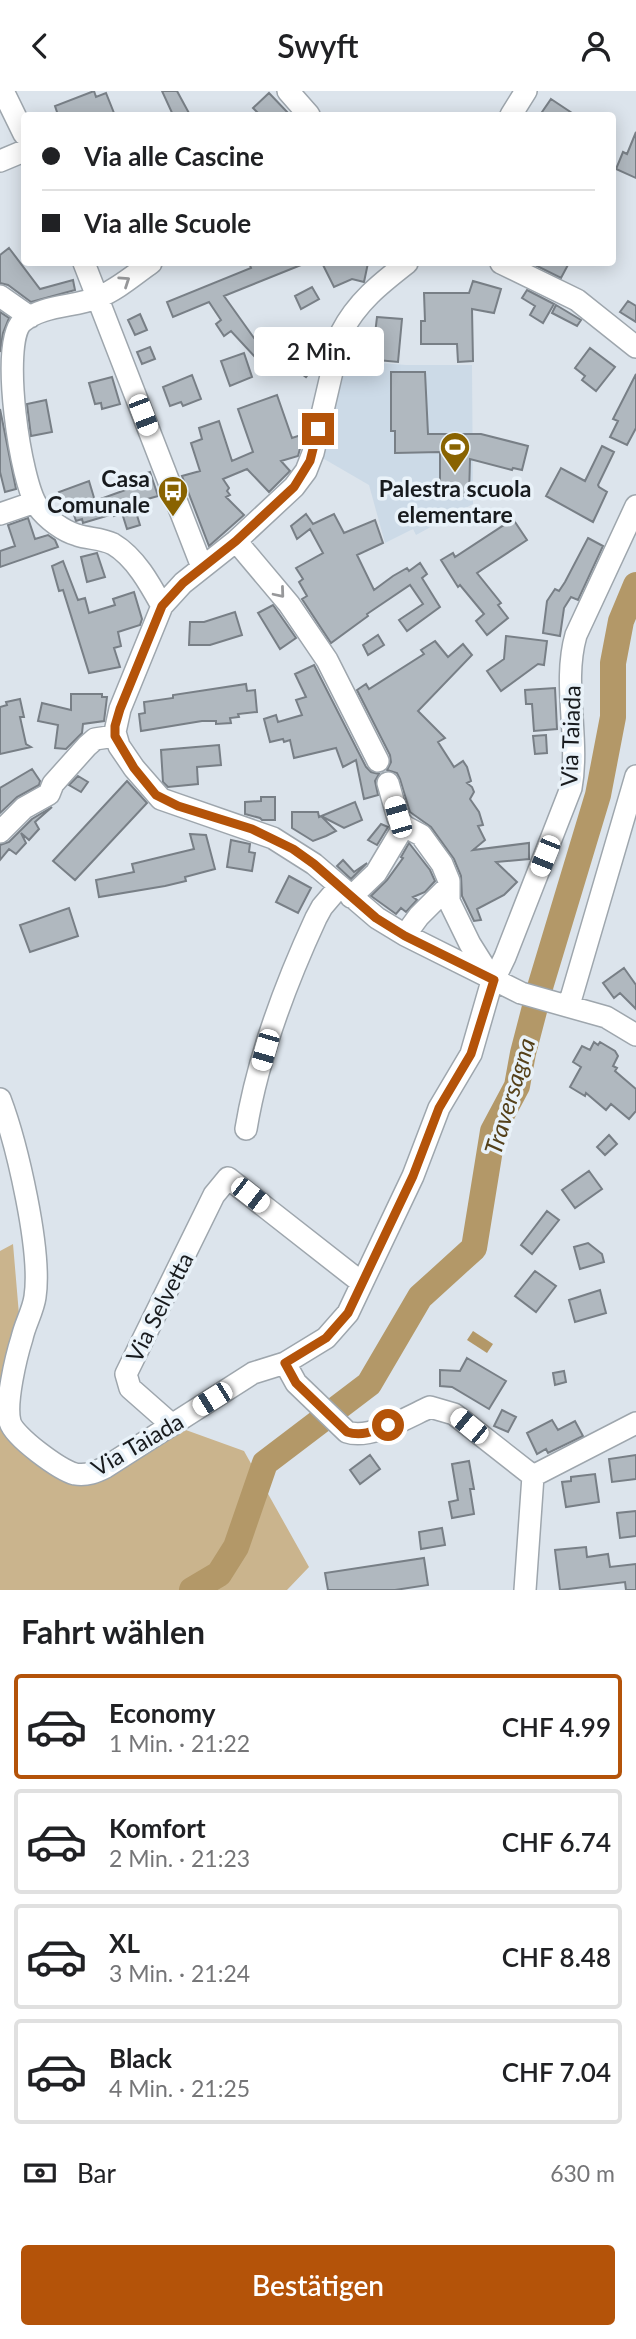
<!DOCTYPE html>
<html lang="de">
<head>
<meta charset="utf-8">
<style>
	:root { --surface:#fff; --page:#f6f6f6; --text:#202124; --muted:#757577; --line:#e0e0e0; --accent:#b45309 }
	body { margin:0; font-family:Lato,sans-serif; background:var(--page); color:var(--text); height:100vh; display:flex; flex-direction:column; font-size:26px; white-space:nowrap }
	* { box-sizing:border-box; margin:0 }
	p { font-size:23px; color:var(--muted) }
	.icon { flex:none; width:38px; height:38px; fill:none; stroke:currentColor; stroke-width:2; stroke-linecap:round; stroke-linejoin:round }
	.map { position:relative; height:1499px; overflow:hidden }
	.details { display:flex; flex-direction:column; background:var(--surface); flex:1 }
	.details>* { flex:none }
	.top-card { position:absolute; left:21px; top:21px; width:595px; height:154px; border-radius:7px; box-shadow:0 4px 18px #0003; display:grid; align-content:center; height:154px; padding:0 21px; background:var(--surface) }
	.end { position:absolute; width:32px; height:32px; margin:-16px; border:9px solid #b45309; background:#fff; box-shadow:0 0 0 4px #fff }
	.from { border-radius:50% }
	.bubble { position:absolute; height:49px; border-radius:7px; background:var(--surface); box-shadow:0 4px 18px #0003; font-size:23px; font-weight:600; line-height:49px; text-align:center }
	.car { position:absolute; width:21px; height:42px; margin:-21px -10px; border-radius:9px; box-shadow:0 0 5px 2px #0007; background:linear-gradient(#fff 24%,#345 0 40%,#fff 0 76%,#345 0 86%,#fff 0) }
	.top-card b { display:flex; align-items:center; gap:24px; height:66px; font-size:26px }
	.top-card b+b { border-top:2px solid var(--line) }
	.top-card i { width:18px; height:18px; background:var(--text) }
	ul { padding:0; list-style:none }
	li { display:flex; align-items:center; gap:21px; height:105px; margin:0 14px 10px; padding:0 7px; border:4px solid var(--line); border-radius:7px }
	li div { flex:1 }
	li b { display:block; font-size:26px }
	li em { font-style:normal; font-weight:600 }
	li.active { border-color:var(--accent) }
	li>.icon { width:63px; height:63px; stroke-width:1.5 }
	h2 { padding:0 21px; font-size:32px; line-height:84px }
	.pay { display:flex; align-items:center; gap:18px; height:77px; padding:0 21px; font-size:26px }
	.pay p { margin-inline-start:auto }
	.cta { display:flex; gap:14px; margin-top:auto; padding:14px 21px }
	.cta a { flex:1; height:80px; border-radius:7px; background:var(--accent); color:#fff; font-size:28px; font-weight:600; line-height:80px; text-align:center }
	header { display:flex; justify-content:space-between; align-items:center; height:91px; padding:0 21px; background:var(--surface); font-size:32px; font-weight:600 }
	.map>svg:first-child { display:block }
</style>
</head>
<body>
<header><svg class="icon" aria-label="back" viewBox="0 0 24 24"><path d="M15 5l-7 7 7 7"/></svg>Swyft<svg class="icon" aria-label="person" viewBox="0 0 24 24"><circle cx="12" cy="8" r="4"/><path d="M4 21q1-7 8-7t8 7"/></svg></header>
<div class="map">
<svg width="636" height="1499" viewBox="0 0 636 1499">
	<rect width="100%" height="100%" fill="#dce4ec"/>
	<!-- built -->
	<path fill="#ccdae7" d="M341,269L406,274H472L473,413L416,444L413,438L385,452L369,394L319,365Z"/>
	<!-- green -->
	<path fill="#cab48d" d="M13,1153L21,1247L9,1326L72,1382L172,1334L244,1360L309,1476L287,1499H0V1160Z"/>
	<!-- water -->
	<path fill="#b39868" d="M473,1240L493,1253L487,1262L467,1249Z"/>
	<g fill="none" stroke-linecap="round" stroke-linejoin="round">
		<!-- river -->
		<path stroke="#b39868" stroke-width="26" d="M192,1499L219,1483L236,1456L265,1372L369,1293L420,1206L474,1157L493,1040L517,995L523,962L541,893L598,704L613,626V572L621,530L636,494"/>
	</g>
	<!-- building -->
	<path fill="#b0b8bf" stroke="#787f86" stroke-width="2" d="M94,0L96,6L106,2L114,22L107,24H58L55,15Z
		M162,0H177L190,24H173Z
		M269,2L290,24H260L253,17Z
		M551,8L575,24H540Z
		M636,41V87L616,78L623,61L627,63Z
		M9,157L40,198L73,189L75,199L31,211L8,194L0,192V164Z
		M249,172H306L224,205L254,247L259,244L265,255L285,270L275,281L255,266L231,240L224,245L216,233L221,229L209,211L173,226L167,211L251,177Z
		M322,172H368L364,191L352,188L334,196Z
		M531,172H569L561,187Z
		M473,190L501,198L494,222L472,218L473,270L458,271L457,253H421V230H425L424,202H469Z
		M312,196L319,208L301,218L295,205Z
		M527,199L554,213L543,232L530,224L535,215L522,207Z
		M628,210L636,215V231L620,221Z
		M556,214L581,229L577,235L552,222Z
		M0,221L9,227L3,242L0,261Z
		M140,223L147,239L135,244L128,229Z
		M377,226L402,228L398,271L367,268L369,242L375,243Z
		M298,255L318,271L306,286L286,271Z
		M150,256L155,268L142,273L137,261Z
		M590,257L615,276L596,300L582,289L585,285L575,277Z
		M244,262L252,286L230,295L221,270Z
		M391,281H425L428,343H481L528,355L522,379L513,377L512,379L470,368L469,405H440V361L395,362V340H391Z
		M636,283V337L627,354L610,346L618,330L613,328Z
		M192,284L201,308L183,315L181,311L170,315L163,296Z
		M112,286L120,313L102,318L101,312L95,313L89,292Z
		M277,304L292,347L304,343L298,365L281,370L290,380L269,401L247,378L223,388L229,397L227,400L230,404L226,406L244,424L209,455L182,385L200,380L191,352L202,348L199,337L219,330L232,370L253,361L238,318Z
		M46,309L52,341L31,345L27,313Z
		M0,318L16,398L5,401L0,381Z
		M602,355L614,361L598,394L599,396L607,401L593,431L546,405L561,377L585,390Z
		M150,381L158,405L144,409L147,417L136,421L140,434L127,438L122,422L114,425L113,423L83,432L82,428L76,430L73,421H69L59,401L89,390L95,410L128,398L126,389Z
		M306,423L313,433L334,423L344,442L375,429L383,452L357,464L374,499L393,485L407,477L409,480L420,472L427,483L422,487L440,516L407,540L399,529L423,513L410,494L367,523L368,525L331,552L302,508L307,505L299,491L303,488L296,477L323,462L310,438L297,448L291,435Z
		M28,427L35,448L48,444L55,449L58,456L0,476V460L15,455L8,434Z
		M513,428L527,449L477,482L501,512L498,514L508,527L487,544L476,530L484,523L460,494L458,496L441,469L453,462L455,466Z
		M588,447L603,455L578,509L571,506L564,517L560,545L543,542L547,510L555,498L559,500L565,491Z
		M97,462L105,486L87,491L81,466Z
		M63,470L78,509L85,507L89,522L115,514L113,508L134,501L142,528L140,534L118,541L121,555L114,557L120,576L89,582L63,499L59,500L52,475Z
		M273,514L296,547L280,558L258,522Z
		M235,521L242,544L210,554H189L190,531H204Z
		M378,544L384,554L368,564L363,554Z
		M506,545L547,550L544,574L538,573L501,600L487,580L504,568Z
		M435,550L448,566L463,553L472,564L418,620L445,647L438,651L454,676L463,670L467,676L471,690L467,692L472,696L474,701L470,708L479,721L483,734L478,735L485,749L473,759L529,752V768L496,771L517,791L504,804L477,818L481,829L474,830L462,805L461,785L454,768L431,736L410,721L400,688L397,682L387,679L391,671L390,664L357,599L366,593L369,598L424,563L421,559Z
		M314,574L366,676L371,681L379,683L375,690L378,704L364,708L356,669L343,676L336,657L294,667L290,649L284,651L283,648L270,651L264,628L276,624L278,631L302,624L296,609L306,606L295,583Z
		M246,593L247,600L255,599L257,621L238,623L239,626L230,627L231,632L216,633V630H202L141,640L139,623L145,622L144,611L173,607V604Z
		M555,597L557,638L534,640L532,613H526L525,599Z
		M71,603H102V606H107L104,630L83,633L82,642L66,658L55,657L58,634L38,630L42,612L71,619Z
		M20,608L24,626H20L26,653L31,656L0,663V616L7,614L6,611Z
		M546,644L547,662L535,663L533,645Z
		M219,654L221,674L197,676L198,693L168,696L163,691L161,659Z
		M32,678L40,690L39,694L17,706L0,722V697Z
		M78,685L88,691L81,701L69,694Z
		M127,690L147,712L75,789L53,770Z
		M261,706H275V729H262L260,727L245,723V711L261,710Z
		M355,711L362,729L344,737L321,725L336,740L326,745L313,750L292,737V721H318L319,726Z
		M52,716L35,731L39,738L29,749L21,742L26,752L16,763L9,758L0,769V754L9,751L32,728Z
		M381,733L388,736L377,754L368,749Z
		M190,743L206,744L215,778L185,786L186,790L165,795L99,806L96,789L134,781L132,773L194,758Z
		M231,749L250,753L249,761L255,762L252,780L227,776Z
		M409,752L430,779L435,790L425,801L413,806L417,809L406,821L401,817L396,823L371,805L387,789L403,767L401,766Z
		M343,769L354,781L367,772L351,788L337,775Z
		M289,785L311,797L298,822L276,811Z
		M69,817L78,845L30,861L20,834Z
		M624,877L636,894V918L620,902L614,907L603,892Z
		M594,951L598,954L600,951L615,960L618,965L613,975L617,977L615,980L636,998V1020L629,1028L611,1013L606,1019L586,1002L585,1005L570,996L581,976L573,971L582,955L590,959Z
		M609,1044L617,1053L605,1064L597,1056Z
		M589,1080L602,1098L575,1117L562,1099Z
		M547,1120L559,1129L532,1163L521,1154Z
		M588,1152L602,1163L604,1171L580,1178L574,1156Z
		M535,1180L556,1195L536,1221L515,1205Z
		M600,1199L606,1222L575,1231L569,1209Z
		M467,1267L506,1290L489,1318L452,1296L440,1295V1279L460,1280Z
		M564,1280L566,1291L555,1294L553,1282Z
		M502,1319L516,1326L508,1341L494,1335Z
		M552,1329L558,1339L575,1330L583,1345L548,1362L546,1358L537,1363L527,1342Z
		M370,1364L380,1378L360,1393L350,1379Z
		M636,1364V1388L612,1391L609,1368Z
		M469,1370L474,1398H470L474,1423L452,1427L449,1411L458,1409L452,1373Z
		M595,1383L599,1411L566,1416L562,1391L571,1390V1386Z
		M636,1420V1445L620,1447L617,1422Z
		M442,1437L445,1454L421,1458L419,1441Z
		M586,1456L587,1466L608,1463L610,1476L636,1473V1499H626L625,1491L560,1499L555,1459Z
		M424,1467L428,1494L395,1499H328L325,1482Z"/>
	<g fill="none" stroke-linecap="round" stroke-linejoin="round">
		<!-- minor casing -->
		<g stroke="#9ea6ad" stroke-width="24">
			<path id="minor" d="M3,0L24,43
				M288,0L309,24
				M511,24L526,0
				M0,70L24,60
				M84,172L202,476
				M151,172C134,184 117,199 97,207C73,216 42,214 22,231C0,252 20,392 38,416C47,428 63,440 77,444C89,448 101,447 113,453C135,466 150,493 162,515
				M407,172C380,193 357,211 341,242L313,362L306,380L294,396L236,450L183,492L162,515L120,618L115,641L119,655L134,677L161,708L273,747L314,773L377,827L405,844L521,902L606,926L636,944
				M501,172L577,209L636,256
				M0,205L30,226
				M0,423L35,411
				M236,450L289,513L327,569L378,670
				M388,692L398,727L404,735L421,744L442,773L449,790V810L470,853L492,888
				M0,741L24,717L49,703L53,693L87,655L95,648L115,645
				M351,806L376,782L404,735
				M405,844L419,825L448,796
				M569,914L636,685
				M0,1008C17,1053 42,1160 35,1206C33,1220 25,1233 22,1247C16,1266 5,1312 10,1331C14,1346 60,1379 75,1383C87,1385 96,1381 106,1376L253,1282L285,1272
				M246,1038C258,965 285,894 316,827L322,816L339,796
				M172,1334L130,1297L126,1283L214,1104L228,1087L362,1192
				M533,1385L454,1323L430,1316C408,1326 370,1349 347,1341L296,1292L285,1272L326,1247L348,1222L413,1085L439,1017L471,963L490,897L505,866L571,697C580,647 562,593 576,544L636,415
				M533,1385L636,1332
				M525,1499L533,1385"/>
		</g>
		<!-- minor -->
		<use href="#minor" stroke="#fff" stroke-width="21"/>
	</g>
	<!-- one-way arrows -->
	<defs><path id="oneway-chevron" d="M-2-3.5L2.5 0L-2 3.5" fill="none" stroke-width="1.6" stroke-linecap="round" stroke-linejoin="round" transform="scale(1.75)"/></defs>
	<g stroke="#97989a">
		<use href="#oneway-chevron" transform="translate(125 190) rotate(-34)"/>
		<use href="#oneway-chevron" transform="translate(280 502) rotate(50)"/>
	</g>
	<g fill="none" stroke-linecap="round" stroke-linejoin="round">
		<!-- route -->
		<path stroke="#b45309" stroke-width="9" d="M318,338L310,370L294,396L236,450L183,492L162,515L120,618L115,635V645L134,677L156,704L178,715L252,738L293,758L314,773L376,827L405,845L494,889L471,963L439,1017L413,1085L348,1222L326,1247L285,1272L296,1292L347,1341C362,1346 374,1340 388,1334"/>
	</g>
	<!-- icons -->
	<defs>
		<g id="stadium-pin" transform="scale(1.575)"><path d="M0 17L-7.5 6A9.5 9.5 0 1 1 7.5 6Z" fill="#896301" stroke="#e9f2f9"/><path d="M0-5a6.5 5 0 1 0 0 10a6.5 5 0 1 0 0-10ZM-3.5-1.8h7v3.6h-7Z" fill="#fff"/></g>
		<g id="bus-pin" transform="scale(1.575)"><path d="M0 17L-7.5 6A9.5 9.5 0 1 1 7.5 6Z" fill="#896301" stroke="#e9f2f9"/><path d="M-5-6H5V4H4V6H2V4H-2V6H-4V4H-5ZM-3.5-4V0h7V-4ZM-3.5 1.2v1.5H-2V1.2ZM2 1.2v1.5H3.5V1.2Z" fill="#fff"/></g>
	</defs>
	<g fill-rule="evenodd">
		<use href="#stadium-pin" x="455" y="356"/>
		<use href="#bus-pin" x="173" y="400"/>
	</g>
	<g text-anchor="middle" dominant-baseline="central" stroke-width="7" stroke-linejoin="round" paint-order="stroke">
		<!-- poi labels -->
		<g font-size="23" font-weight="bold" fill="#181b1e" stroke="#e9f2f9" text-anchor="end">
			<text x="150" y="387">Casa<tspan x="150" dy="26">Comunale</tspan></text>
			<text x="455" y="397" text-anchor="middle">Palestra scuola<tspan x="455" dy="26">elementare</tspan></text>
		</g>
		<!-- street labels -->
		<g font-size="23" fill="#181b1e" stroke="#e9f2f9">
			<text transform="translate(570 645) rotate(-88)">Via Taiada</text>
			<text transform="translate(159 1216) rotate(-63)">Via Selvetta</text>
			<text transform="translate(137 1353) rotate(-30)">Via Taiada</text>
		</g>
		<!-- water labels -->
		<g font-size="24" font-style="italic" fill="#544019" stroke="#e9f2f9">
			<text transform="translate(509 1005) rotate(-73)">Traversagna</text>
		</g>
	</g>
</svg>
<i class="end from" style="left:388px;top:1334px"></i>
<i class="end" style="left:318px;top:338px"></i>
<div class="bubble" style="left:254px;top:236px;width:130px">2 Min.</div>
<i class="car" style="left:143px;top:324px;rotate:159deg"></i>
<i class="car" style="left:398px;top:726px;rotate:344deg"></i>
<i class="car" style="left:545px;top:765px;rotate:202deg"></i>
<i class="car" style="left:265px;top:959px;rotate:196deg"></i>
<i class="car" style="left:250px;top:1104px;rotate:128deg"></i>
<i class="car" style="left:212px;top:1308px;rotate:238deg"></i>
<i class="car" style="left:469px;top:1335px;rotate:310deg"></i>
<div class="top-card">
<b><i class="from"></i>Via alle Cascine</b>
<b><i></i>Via alle Scuole</b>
</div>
</div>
<section class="details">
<h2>Fahrt wählen</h2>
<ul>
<li class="active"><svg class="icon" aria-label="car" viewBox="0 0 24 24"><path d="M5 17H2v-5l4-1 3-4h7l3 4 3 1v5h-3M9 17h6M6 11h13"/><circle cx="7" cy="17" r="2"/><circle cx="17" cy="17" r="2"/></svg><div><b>Economy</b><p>1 Min. · 21:22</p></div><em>CHF 4.99</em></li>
<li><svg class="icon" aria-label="car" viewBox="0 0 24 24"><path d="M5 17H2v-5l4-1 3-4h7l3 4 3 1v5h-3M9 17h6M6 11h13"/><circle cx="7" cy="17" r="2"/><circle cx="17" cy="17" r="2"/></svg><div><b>Komfort</b><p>2 Min. · 21:23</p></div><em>CHF 6.74</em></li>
<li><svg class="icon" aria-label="car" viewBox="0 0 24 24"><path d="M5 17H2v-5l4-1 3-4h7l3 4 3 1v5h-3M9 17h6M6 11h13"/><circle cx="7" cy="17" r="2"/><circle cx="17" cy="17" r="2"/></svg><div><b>XL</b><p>3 Min. · 21:24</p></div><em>CHF 8.48</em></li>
<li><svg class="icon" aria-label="car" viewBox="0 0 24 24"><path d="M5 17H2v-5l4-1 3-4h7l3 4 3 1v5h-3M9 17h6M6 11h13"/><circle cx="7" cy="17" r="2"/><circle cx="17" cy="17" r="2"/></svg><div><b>Black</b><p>4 Min. · 21:25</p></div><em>CHF 7.04</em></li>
</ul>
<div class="pay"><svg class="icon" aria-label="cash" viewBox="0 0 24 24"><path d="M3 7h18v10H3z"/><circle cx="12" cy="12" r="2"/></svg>Bar<p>630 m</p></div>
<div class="cta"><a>Bestätigen</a></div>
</section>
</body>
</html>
